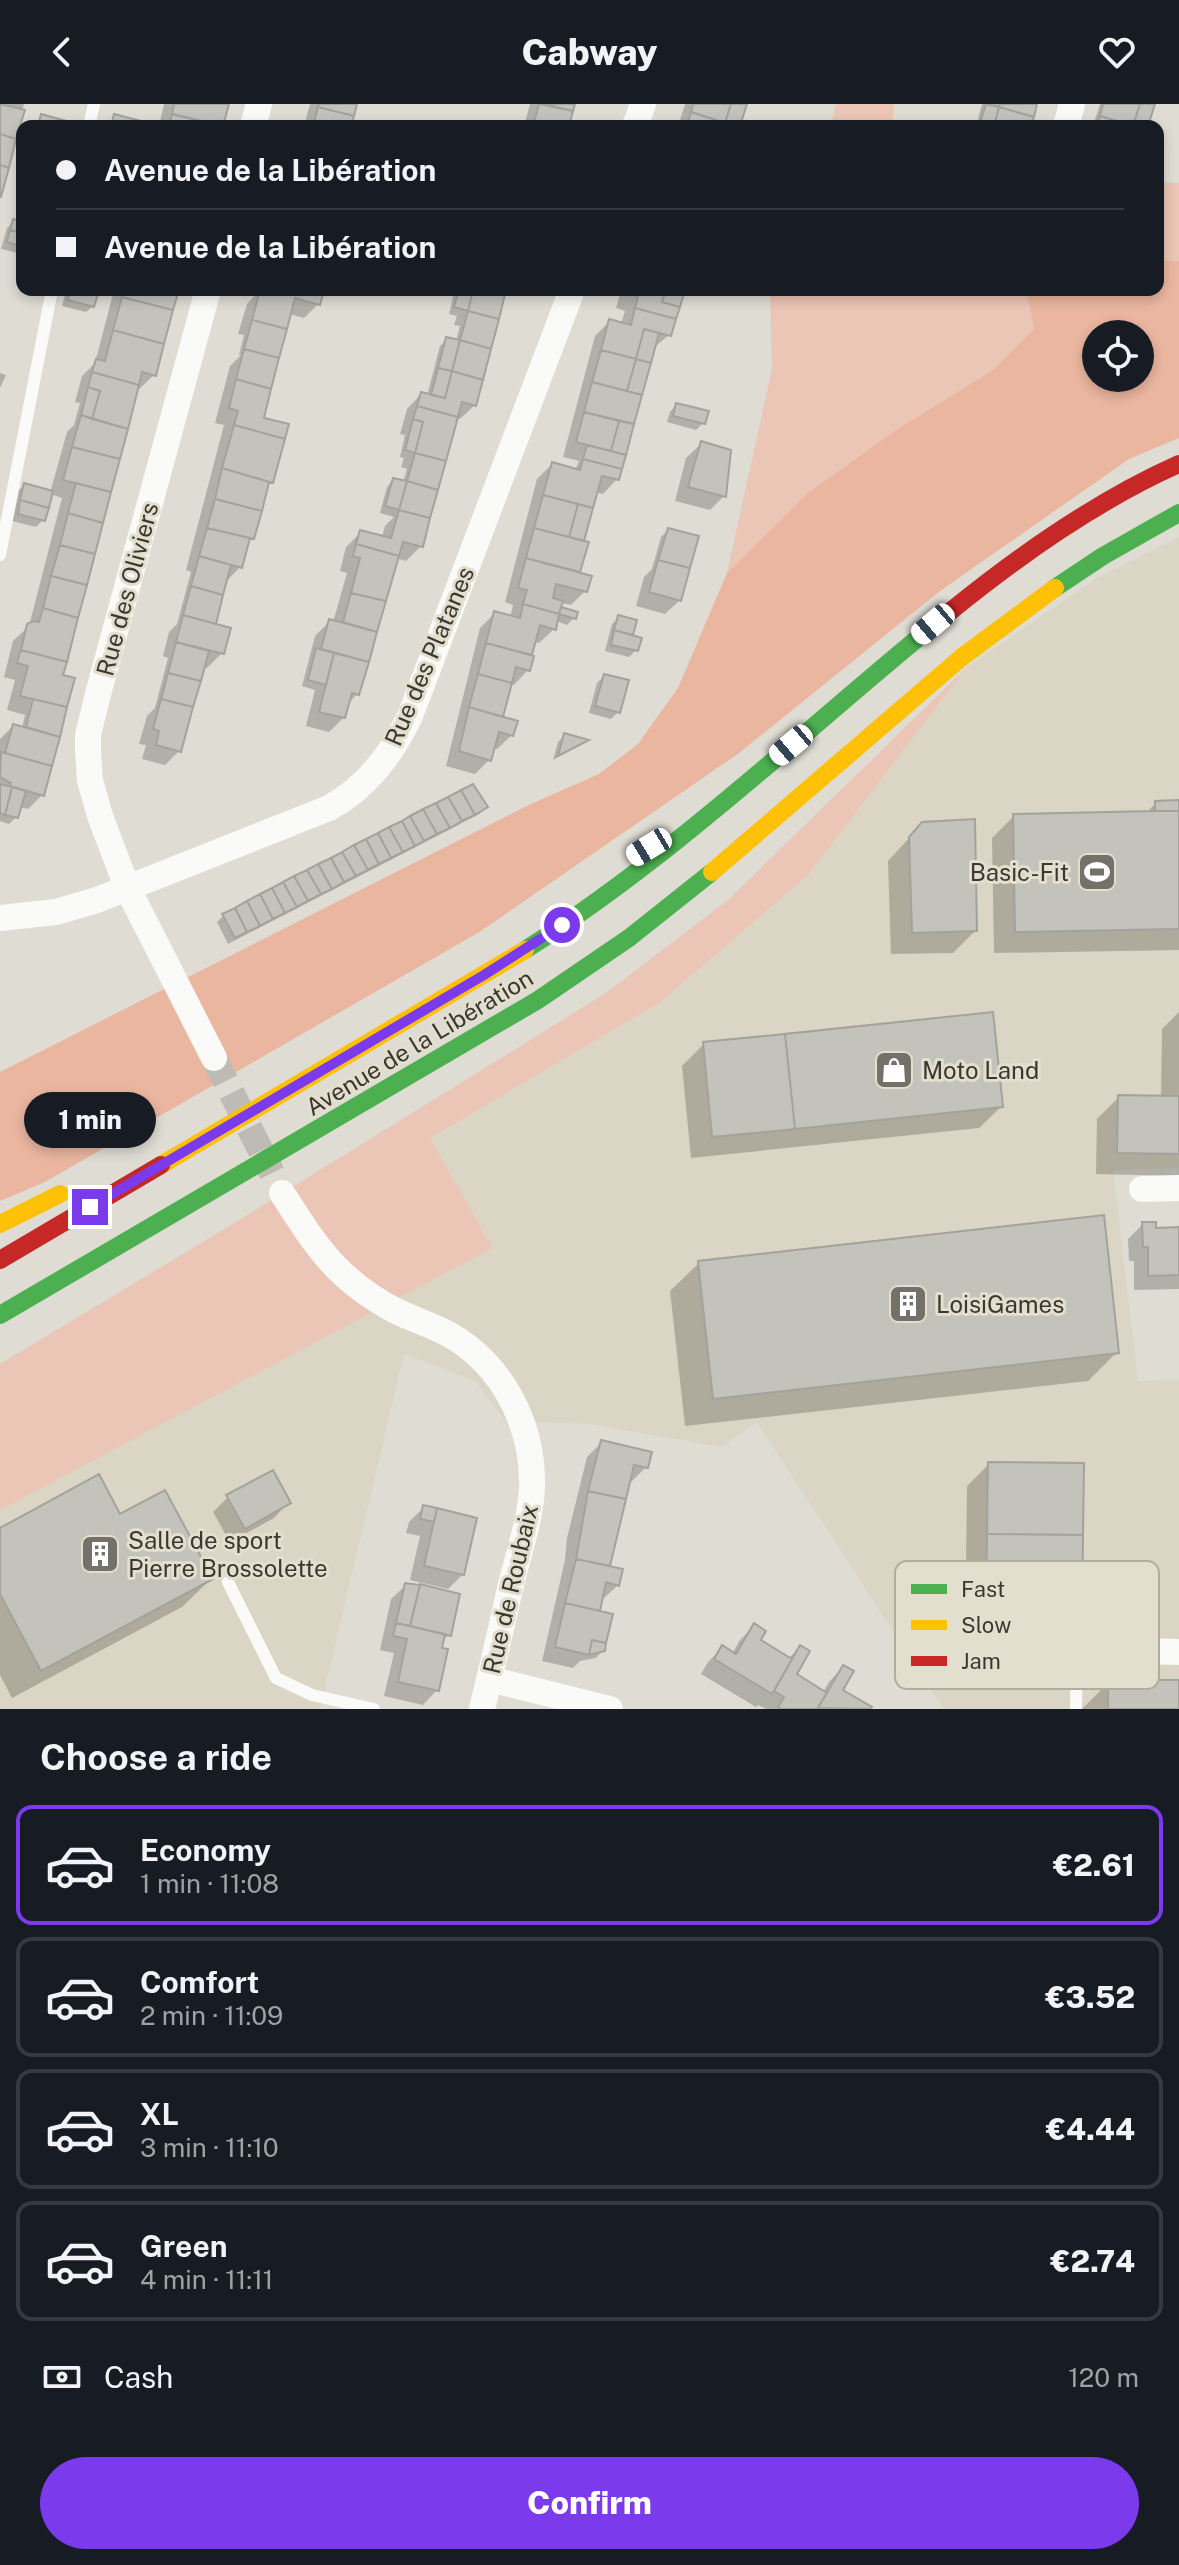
<!DOCTYPE html>
<html lang="en">
<head>
<meta charset="utf-8">
<style>
	:root { --surface:#171b24; --page:#242831; --text:#f1f3f6; --muted:#9ea1a6; --line:#363941; --accent:#7c3aed }
	body { margin:0; font-family:"Public Sans",sans-serif; background:var(--page); color:var(--text); height:100vh; display:flex; flex-direction:column; font-size:30px; white-space:nowrap }
	* { box-sizing:border-box; margin:0 }
	p { font-size:26px; color:var(--muted) }
	.icon { flex:none; width:44px; height:44px; fill:none; stroke:currentColor; stroke-width:2; stroke-linecap:round; stroke-linejoin:round }
	.map { position:relative; height:1605px; overflow:hidden }
	.sheet { display:flex; flex-direction:column; background:var(--surface); flex:1 }
	.sheet>* { flex:none }
	.guide { position:absolute; left:16px; top:16px; width:1148px; height:176px; border-radius:16px; box-shadow:0 4px 12px #0003; display:grid; align-content:center; height:176px; padding:0 40px; background:var(--surface) }
	.controls { position:absolute; left:1082px; top:216px; display:grid; gap:16px }
	.controls a { display:grid; place-items:center; width:72px; height:72px; border-radius:50%; background:var(--surface); box-shadow:0 4px 12px #0003; font-size:40px }
	.end { position:absolute; width:36px; height:36px; margin:-18px; border:10px solid #7c3aed; background:#fff; box-shadow:0 0 0 4px #fff }
	.from { border-radius:50% }
	.bubble { position:absolute; height:56px; border-radius:28px; background:var(--surface); box-shadow:0 4px 12px #0003; font-size:26px; font-weight:800; line-height:56px; text-align:center }
	.car { position:absolute; width:24px; height:48px; margin:-24px -12px; border-radius:10px; box-shadow:0 0 6px 2px #0007; background:linear-gradient(#fff 24%,#345 0 40%,#fff 0 76%,#345 0 86%,#fff 0) }
	.guide b { display:flex; align-items:center; gap:28px; height:76px; font-size:30px }
	.guide b+b { border-top:2px solid var(--line) }
	.guide i { width:20px; height:20px; background:var(--text) }
	ul { padding:0; list-style:none }
	li { display:flex; align-items:center; gap:24px; height:120px; margin:0 16px 12px; padding:0 24px; border:4px solid var(--line); border-radius:16px }
	li div { flex:1 }
	li b { display:block; font-size:30px }
	li em { font-style:normal; font-weight:800 }
	li.active { border-color:var(--accent) }
	li>.icon { width:72px; height:72px; stroke-width:1.5 }
	h2 { padding:0 40px; font-size:36px; line-height:96px }
	.pay { display:flex; align-items:center; gap:20px; height:88px; padding:0 40px; font-size:30px }
	.pay p { margin-inline-start:auto }
	.primary-button { display:flex; gap:16px; margin-top:auto; padding:16px 40px }
	.primary-button a { flex:1; height:92px; border-radius:48px; background:var(--accent); color:#fff; font-size:32px; font-weight:800; line-height:92px; text-align:center }
	header { display:flex; justify-content:space-between; align-items:center; height:104px; padding:0 40px; background:var(--surface); font-size:36px; font-weight:800 }
	.map>svg:first-child { display:block }
</style>
</head>
<body>
<header><svg class="icon" aria-label="back" viewBox="0 0 24 24"><path d="M15 5l-7 7 7 7"/></svg>Cabway<svg class="icon" aria-label="heart" viewBox="0 0 24 24"><path d="M12 20l-8-8c-3-5 5-10 8-4 3-6 11-1 8 4z"/></svg></header>
<div class="map">
<svg width="1179" height="1605" viewBox="0 0 1179 1605">
	<rect width="100%" height="100%" fill="#dedcd3"/>
	<!-- built -->
	<path fill="#dad5c4" d="M1179,433V1064L1113,1066L1138,1277L1179,1276V1605H944L757,1318L721,1343L590,1320L506,1317L475,1277L404,1250L320,1605H0V1406L491,1144L430,1034L662,898L809,770L966,564L1097,474Z"/>
	<!-- green -->
	<path fill="#ebc5b5" d="M836,0H894L892,22H830Z
		M1158,78L1179,79V157H1158Z
		M770,186H1026L1034,225L993,266L896,326L809,388L727,469L772,265Z
		M966,564L809,770L661,898L430,1034L492,1144L0,1406V1260L236,1118L606,889L728,796Z"/>
	<!-- forest -->
	<path fill="#eab69f" fill-rule="evenodd" d="M1158,157H1179V334L1129,355L940,487L739,649L481,827L45,1078L0,1097V968L531,700L599,670L638,640L678,584L727,469L809,388L896,326L993,266L1034,225L1026,186H1158ZM1096,230H1140V274H1096Z"/>
	<!-- shadow -->
	<path fill="#0003" d="M0,0H24L0,88Z
		M164,0H227L221,22H159Z
		M310,0H355L349,22H304Z
		M530,0H573L567,22H524Z
		M685,0H745L738,22H678Z
		M982,0H1035L1029,22H976Z
		M1100,0H1153L1146,22H1093Z
		M14,117L22,120V150L1,145L7,124Z
		M66,186H97L93,202L86,208L62,202Z
		M114,186H177L154,271L139,285H136L61,572L73,575L42,691L28,705L19,703L16,713L9,720L0,717V635L13,622L22,624L25,611L7,606L15,576L4,573L13,537L29,522L62,394L50,390L43,416L36,423L12,417L17,388L24,381L50,389L67,328L74,321L80,299L75,298L82,272L95,259Z
		M260,186H322L319,199L304,214L289,210L261,315L272,377L266,383L252,434L246,440L240,463L225,479L212,521L222,549L207,564L202,563L179,647L165,661L142,655L146,641L139,640L147,612L155,604L168,554L163,552L169,528L177,520L191,468L186,466L224,321L215,319L230,262L241,251H239L244,231L238,230L247,200Z
		M452,186H504L475,301L460,315L456,314L421,442L406,457L396,454L357,590L347,601L344,613L329,628L306,622L315,586L302,582L315,532L330,517L333,518L347,469L340,467L346,443L361,428L382,433L385,422L394,413L380,409L387,383L393,376L403,378L407,365L401,363L404,354L400,353L405,331L400,330L407,305L421,290L427,292L440,242L447,235L456,237L460,222L454,221L457,212L449,210L454,189Z
		M621,186H682L669,231L652,245L617,375L603,390L595,388L582,438L586,439L578,470L585,487L571,501L561,499L559,505L574,514L567,521L556,517L554,525L539,539L535,538L528,566L514,581L509,580L500,614L512,631L497,645L492,644L489,656L475,670L446,662L480,524L494,510L510,514L513,501L505,498L537,375L552,360L574,366L576,364L579,357L563,353L595,232L610,217L621,220L625,207L616,204Z
		M0,269L6,271L0,284Z
		M676,301L703,319L696,326L667,318L670,308Z
		M701,340L724,392L710,406L675,397L686,354Z
		M668,426L680,496L665,510L636,502L644,473L652,465L661,433Z
		M619,514L635,518L630,532L636,546L629,553L605,547L612,520Z
		M604,572L618,608L611,615L589,609L597,579Z
		M565,631L586,637L553,656L558,638Z
		M1179,698V846L994,849L992,734L1014,712L1145,710L1156,699Z
		M486,703L479,710L441,730L228,840L217,818L224,811Z
		M922,720L975,827L953,849L891,850L888,757Z
		M1179,908V1072L1096,1070L1097,1015L1119,993L1161,994L1162,925Z
		M704,940L1001,1003L979,1024L691,1054L682,962Z
		M1143,1120L1154,1126L1179,1125V1185L1134,1186V1157H1129L1128,1135Z
		M699,1159L1117,1248L1088,1277L685,1322L670,1187Z
		M602,1338L646,1363L631,1378L628,1377L608,1464L618,1481L603,1495H600L597,1508L603,1546L596,1554L580,1557L573,1564L542,1557L565,1456L567,1434L587,1353Z
		M989,1360L1080,1525L1058,1547H965L967,1382Z
		M228,1393L288,1399L274,1414L230,1438L213,1408Z
		M424,1403L475,1415L463,1470L448,1485L410,1476L420,1432L406,1429L409,1418Z
		M120,1413L211,1475L182,1503L12,1594L0,1571V1427Z
		M406,1481L449,1531L441,1538L437,1586L423,1601L384,1592L394,1549L380,1546L391,1495Z
		M754,1522L758,1537L788,1555L800,1543L794,1571L823,1588L829,1578L843,1563L840,1587L868,1605H766L758,1601L756,1603L701,1570L708,1558L722,1544L732,1550L740,1536Z
		M1109,1578L1179,1579V1605H1082Z"/>
	<!-- building -->
	<path fill="#c3c3bc" stroke="#a3a29b" stroke-width="2" d="M0,0L25,6L16,35L0,30Z
		M174,0H229L223,22L172,10Z
		M319,0H357L354,12L318,3Z
		M539,0L573,7L569,22H533Z
		M545,0H575L573,7Z
		M693,0H731L725,19L691,8Z
		M731,0H747L740,22L725,19Z
		M986,0L999,3L994,22H979Z
		M1000,0H1037L1034,13L999,3Z
		M1103,0H1140L1133,22L1100,12Z
		M1140,0H1155L1148,22H1133Z
		M318,3L354,12L351,22H313Z
		M999,3L1034,13L1031,22H994Z
		M691,8L725,19L724,22H687Z
		M41,10L70,18L69,22H38Z
		M114,10L141,17L140,22H111Z
		M172,10L220,22H169Z
		M1100,12L1133,22H1135H1097Z
		M0,30L16,35L9,64L0,61Z
		M0,61L9,64L1,93H0Z
		M13,115L22,118V129L10,126Z
		M10,126L22,129V142L7,138Z
		M70,186L99,187L94,203L68,196Z
		M124,186H179L173,206L122,193Z
		M260,186L279,188L324,186L320,201L295,194L287,225L252,216Z
		M459,186H473L468,207L454,203Z
		M473,186H506L499,215L468,207Z
		M630,186H666L662,198L680,203L676,215L635,204L638,192L629,190Z
		M666,186H685L680,203L662,198Z
		M122,193L173,206L164,240L113,226Z
		M635,204L676,215L671,232L644,225L636,255L601,246L609,215L631,221Z
		M468,207L499,215L491,245L460,236Z
		M252,216L287,225L279,254L244,245Z
		M644,225L659,229L651,259L636,255Z
		M113,226L164,240L156,272L142,268L139,281L92,268L96,255L105,257Z
		M446,233L460,236L452,267L438,264Z
		M460,236L491,245L483,276L452,267Z
		M244,245L279,254L271,285L236,275Z
		M601,246L636,255L627,287L592,278Z
		M636,255L651,259L642,291L627,287Z
		M438,264L452,267L445,294L431,291Z
		M452,267L483,276L476,302L462,298L458,313L417,302L421,288L445,294Z
		M92,268L139,281L128,325L92,315L100,287L88,283Z
		M236,275L271,285L264,314L289,320L285,335L234,321L238,307L229,304Z
		M592,278L642,291L634,320L584,308Z
		M88,283L100,287L92,315L81,311Z
		M676,299L709,307L705,320L673,312Z
		M417,302L458,313L446,357L415,349L423,318L413,315Z
		M584,308L619,317L611,347L576,338Z
		M81,311L128,325L120,355L72,343Z
		M413,315L423,318L415,349L405,346Z
		M619,317L634,320L626,351L611,347Z
		M234,321L285,335L273,379L222,364Z
		M701,337L731,346L726,393L688,383Z
		M587,341L626,351L622,365L583,355Z
		M72,343L120,355L111,388L63,376Z
		M415,349L446,357L438,386L407,377Z
		M583,355L622,365L619,376L602,372L593,404L543,391L552,358L580,366Z
		M222,364L269,378L262,407L215,395Z
		M393,374L407,377L399,406L385,402Z
		M407,377L438,386L430,414L399,406Z
		M24,379L53,387L49,404L20,396Z
		M76,379L111,388L103,419L68,409Z
		M543,391L578,400L569,433L534,424Z
		M215,395L262,407L254,435L207,424Z
		M20,396L49,404L45,417L18,410Z
		M578,400L593,404L584,437L569,433Z
		M399,406L430,414L423,443L403,438L399,452L356,440L360,426L391,434Z
		M68,409L103,419L95,450L60,441Z
		M207,424L250,434L242,464L199,452Z
		M534,424L589,438L580,468L526,454Z
		M668,424L699,432L690,464L658,456Z
		M356,440L399,452L386,497L351,489L360,454L353,452Z
		M60,441L95,450L87,481L51,472Z
		M199,452L231,461L223,491L191,482Z
		M526,454L592,472L587,488L556,480L553,494L563,497L559,510L523,500L527,486L518,484Z
		M658,456L690,464L681,497L649,488Z
		M51,472L87,481L78,514L43,504Z
		M191,482L223,491L216,520L183,511Z
		M351,489L386,497L377,528L343,518Z
		M523,500L559,510L556,526L540,521L532,551L486,539L494,507L520,514Z
		M561,503L578,508L576,515L559,510Z
		M43,504L78,514L67,558L21,546L27,520L33,517L39,518Z
		M183,511L231,524L224,550L176,538Z
		M618,511L637,516L633,531L614,526Z
		M329,515L377,528L369,558L321,545Z
		M614,526L642,534L638,547L611,541Z
		M176,538L209,547L201,577L168,569Z
		M486,539L534,552L530,567L516,563L512,579L478,570Z
		M316,544L334,549L326,581L308,576Z
		M21,546L67,558L63,571L75,574L67,603L20,592L28,562L17,559Z
		M334,549L369,558L359,591L352,589L345,614L319,608Z
		M168,569L201,577L193,603L161,595Z
		M478,570L512,579L503,613L469,603Z
		M604,570L629,576L620,609L595,602Z
		M33,595L67,603L60,633L26,623Z
		M161,595L193,603L181,648L156,641L159,627L153,625Z
		M469,603L518,617L513,632L499,628L491,657L459,647Z
		M13,620L60,633L52,662L5,649Z
		M564,629L589,636L558,652Z
		M1,648L52,662L44,692L10,682L11,679L0,673Z
		M0,680L12,683L5,711L0,709Z
		M473,680L488,703L475,711L461,686Z
		M12,683L26,687L18,714L5,711Z
		M461,686L475,711L462,717L448,693Z
		M448,693L462,717L450,724L436,699Z
		M1179,696V707H1155V697Z
		M436,699L450,724L437,730L423,705Z
		M423,705L437,730L424,737L410,712Z
		M1155,707H1179V825L1015,828L1013,710Z
		M410,712L424,737L415,742L402,717Z
		M975,715L977,827L912,829L909,733L922,718Z
		M402,717L415,742L403,748L389,723Z
		M389,723L403,748L391,754L378,729Z
		M378,729L391,754L379,760L366,735Z
		M366,735L379,760L368,766L354,741Z
		M354,741L368,766L356,772L342,748Z
		M342,748L356,772L344,778L331,754Z
		M331,754L344,778L332,785L318,760Z
		M318,760L332,785L321,790L307,766Z
		M307,766L321,790L308,797L294,772Z
		M294,772L308,797L297,803L283,778Z
		M283,778L297,803L285,809L272,784Z
		M272,784L285,809L273,815L260,790Z
		M260,790L273,815L260,822L247,797Z
		M247,797L260,822L247,828L235,804Z
		M235,804L247,828L235,834L222,810Z
		M993,908L1003,1003L795,1025L785,930Z
		M785,930L795,1025L712,1033L703,938Z
		M1118,991L1179,992V1050L1117,1049Z
		M1104,1111L1119,1249L713,1295L698,1157Z
		M1142,1118H1156V1124L1179,1123V1171L1148,1172V1143H1143Z
		M601,1336L652,1348L648,1364L634,1361L626,1395L588,1387Z
		M988,1358L1084,1359L1083,1431L987,1430Z
		M273,1366L291,1399L245,1425L226,1391Z
		M99,1370L120,1410L165,1386L213,1475L41,1567L0,1490V1424Z
		M588,1387L626,1395L610,1462L576,1455Z
		M423,1401L437,1404L434,1418L420,1415Z
		M437,1404L477,1414L464,1471L424,1462Z
		M987,1430L1083,1431L1082,1526L986,1525Z
		M576,1455L623,1465L619,1482L606,1478L600,1507L565,1499Z
		M405,1479L420,1481L410,1522L396,1519Z
		M420,1480L460,1490L451,1532L410,1522Z
		M565,1499L613,1510L606,1539L592,1536L589,1551L555,1543Z
		M396,1519L445,1530L442,1544L448,1545L439,1587L398,1578L407,1535L393,1532Z
		M754,1519L766,1527L761,1536L792,1555L772,1590L714,1555L722,1541L736,1550Z
		M592,1536L606,1539L605,1547L589,1551Z
		M800,1541L810,1547L797,1570L827,1589L817,1605H781L778,1603L784,1593L774,1587Z
		M843,1561L854,1567L843,1586L872,1603L870,1605L818,1604Z
		M1108,1576H1179V1605H1108Z"/>
	<g fill="none" stroke-linecap="round" stroke-linejoin="round">
		<!-- street-tunnel -->
		<path stroke="#bdbbb3" stroke-width="26" stroke-dasharray="26 13" stroke-linecap="butt" d="M214,954L272,1069"/>
		<!-- lane -->
		<path stroke="#fafaf8" stroke-width="12" d="M89,22L94,0
			M0,451L52,186
			M228,1478L276,1574L312,1591L374,1605
			M1076,1605L1077,1545"/>
		<!-- street -->
		<path stroke="#fafaf8" stroke-width="26" d="M253,22L259,0
			M635,22L643,0
			M1066,22L1072,0
			M208,186L98,590L88,631V647L90,676L100,712L127,783L214,954
			M0,814L56,808L97,796L329,704C367,683 391,651 410,612L572,186
			M1142,1085L1179,1084
			M282,1089C316,1142 336,1175 394,1206C412,1215 432,1221 450,1231C504,1262 534,1323 532,1385C530,1416 519,1449 511,1480C502,1522 492,1563 482,1605
			M998,1543L1179,1548
			M489,1575L610,1605"/>
		<!-- fast -->
		<path stroke="#4caf50" stroke-width="18" d="M1055,484L1103,452L1179,409
			M525,846C679,748 810,621 952,506
			M0,1211L538,896L629,834L712,768"/>
		<!-- slow -->
		<path stroke="#ffc107" stroke-width="18" d="M712,768L962,553L1055,484
			M161,1061L525,846
			M0,1120L60,1090"/>
		<!-- jam -->
		<path stroke="#c62828" stroke-width="18" d="M952,506C1021,450 1098,396 1179,360
			M0,1156L161,1061"/>
	</g>
	<g fill="none" stroke-linecap="round" stroke-linejoin="round">
		<!-- route -->
		<path stroke="#7c3aed" stroke-width="10" d="M90,1103L484,871L562,821"/>
	</g>
	<!-- icons -->
	<defs>
		<g id="stadium-square" transform="scale(2)"><rect x="-9" y="-9" width="18" height="18" rx="4" fill="#73716a" stroke="#e3dfce"/><path d="M0-5a6.5 5 0 1 0 0 10a6.5 5 0 1 0 0-10ZM-3.5-1.8h7v3.6h-7Z" fill="#fff"/></g>
		<g id="shop-square" transform="scale(2)"><rect x="-9" y="-9" width="18" height="18" rx="4" fill="#73716a" stroke="#e3dfce"/><path d="M-5-2.5h2.3a2.7 3.5 0 0 1 5.4 0H5L5.5 6h-11ZM-1.5-2.5h3a1.5 2.3 0 0 0-3 0Z" fill="#fff"/></g>
		<g id="building-square" transform="scale(2)"><rect x="-9" y="-9" width="18" height="18" rx="4" fill="#73716a" stroke="#e3dfce"/><path d="M-4-6H4V6H1V3H-1V6H-4ZM-2.5-4.3h1.7v1.8h-1.7ZM.8-4.3h1.7v1.8H.8ZM-2.5-1h1.7V.8h-1.7ZM.8-1h1.7V.8H.8Z" fill="#fff"/></g>
	</defs>
	<g fill-rule="evenodd">
		<use href="#stadium-square" x="1097" y="768"/>
		<use href="#shop-square" x="894" y="966"/>
		<use href="#building-square" x="908" y="1200"/>
		<use href="#building-square" x="100" y="1450"/>
	</g>
	<g text-anchor="middle" dominant-baseline="central" stroke-width="6" stroke-linejoin="round" paint-order="stroke">
		<!-- street labels -->
		<g font-size="24" fill="#3a3831" stroke="#e3dfce">
			<text transform="translate(127 485) rotate(-75)">Rue des Oliviers</text>
			<text transform="translate(429 552) rotate(-67)">Rue des Platanes</text>
			<text transform="translate(419 938) rotate(-31)">Avenue de la Libération</text>
			<text transform="translate(510 1485) rotate(-77)">Rue de Roubaix</text>
		</g>
		<!-- poi labels -->
		<g font-size="24" fill="#3a3831" stroke="#e3dfce" text-anchor="start">
			<text x="1069" y="768" text-anchor="end">Basic-Fit</text>
			<text x="922" y="966">Moto Land</text>
			<text x="936" y="1200">LoisiGames</text>
			<text x="128" y="1436">Salle de sport<tspan x="128" dy="28">Pierre Brossolette</tspan></text>
		</g>
	</g>
	<!-- legend -->
	<rect x="895" y="1457" width="264" height="128" rx="12" fill="#e3dfce" stroke="#b0ad9f" stroke-width="2"/>
	<rect x="911" y="1480" width="36" height="10" fill="#4caf50"/>
	<rect x="911" y="1516" width="36" height="10" fill="#ffc107"/>
	<rect x="911" y="1552" width="36" height="10" fill="#c62828"/>
	<g font-size="22" fill="#3a3831">
		<text x="961" y="1493">Fast</text>
		<text x="961" y="1529">Slow</text>
		<text x="961" y="1565">Jam</text>
	</g>
</svg>
<div class="controls">
<a><svg class="icon" aria-label="locate" viewBox="0 0 24 24"><circle cx="12" cy="12" r="6"/><path d="M12 2v4M12 18v4M2 12h4M18 12h4"/></svg></a>
</div>
<i class="end from" style="left:562px;top:821px"></i>
<i class="end" style="left:90px;top:1103px"></i>
<div class="bubble" style="left:24px;top:988px;width:132px">1 min</div>
<i class="car" style="left:933px;top:520px;rotate:230deg"></i>
<i class="car" style="left:791px;top:641px;rotate:230deg"></i>
<i class="car" style="left:649px;top:743px;rotate:239deg"></i>
<div class="guide">
<b><i class="from"></i>Avenue de la Libération</b>
<b><i></i>Avenue de la Libération</b>
</div>
</div>
<section class="sheet">
<h2>Choose a ride</h2>
<ul>
<li class="active"><svg class="icon" aria-label="car" viewBox="0 0 24 24"><path d="M5 17H2v-5l4-1 3-4h7l3 4 3 1v5h-3M9 17h6M6 11h13"/><circle cx="7" cy="17" r="2"/><circle cx="17" cy="17" r="2"/></svg><div><b>Economy</b><p>1 min · 11:08</p></div><em>€2.61</em></li>
<li><svg class="icon" aria-label="car" viewBox="0 0 24 24"><path d="M5 17H2v-5l4-1 3-4h7l3 4 3 1v5h-3M9 17h6M6 11h13"/><circle cx="7" cy="17" r="2"/><circle cx="17" cy="17" r="2"/></svg><div><b>Comfort</b><p>2 min · 11:09</p></div><em>€3.52</em></li>
<li><svg class="icon" aria-label="car" viewBox="0 0 24 24"><path d="M5 17H2v-5l4-1 3-4h7l3 4 3 1v5h-3M9 17h6M6 11h13"/><circle cx="7" cy="17" r="2"/><circle cx="17" cy="17" r="2"/></svg><div><b>XL</b><p>3 min · 11:10</p></div><em>€4.44</em></li>
<li><svg class="icon" aria-label="car" viewBox="0 0 24 24"><path d="M5 17H2v-5l4-1 3-4h7l3 4 3 1v5h-3M9 17h6M6 11h13"/><circle cx="7" cy="17" r="2"/><circle cx="17" cy="17" r="2"/></svg><div><b>Green</b><p>4 min · 11:11</p></div><em>€2.74</em></li>
</ul>
<div class="pay"><svg class="icon" aria-label="cash" viewBox="0 0 24 24"><path d="M3 7h18v10H3z"/><circle cx="12" cy="12" r="2"/></svg>Cash<p>120 m</p></div>
<div class="primary-button"><a>Confirm</a></div>
</section>
</body>
</html>
